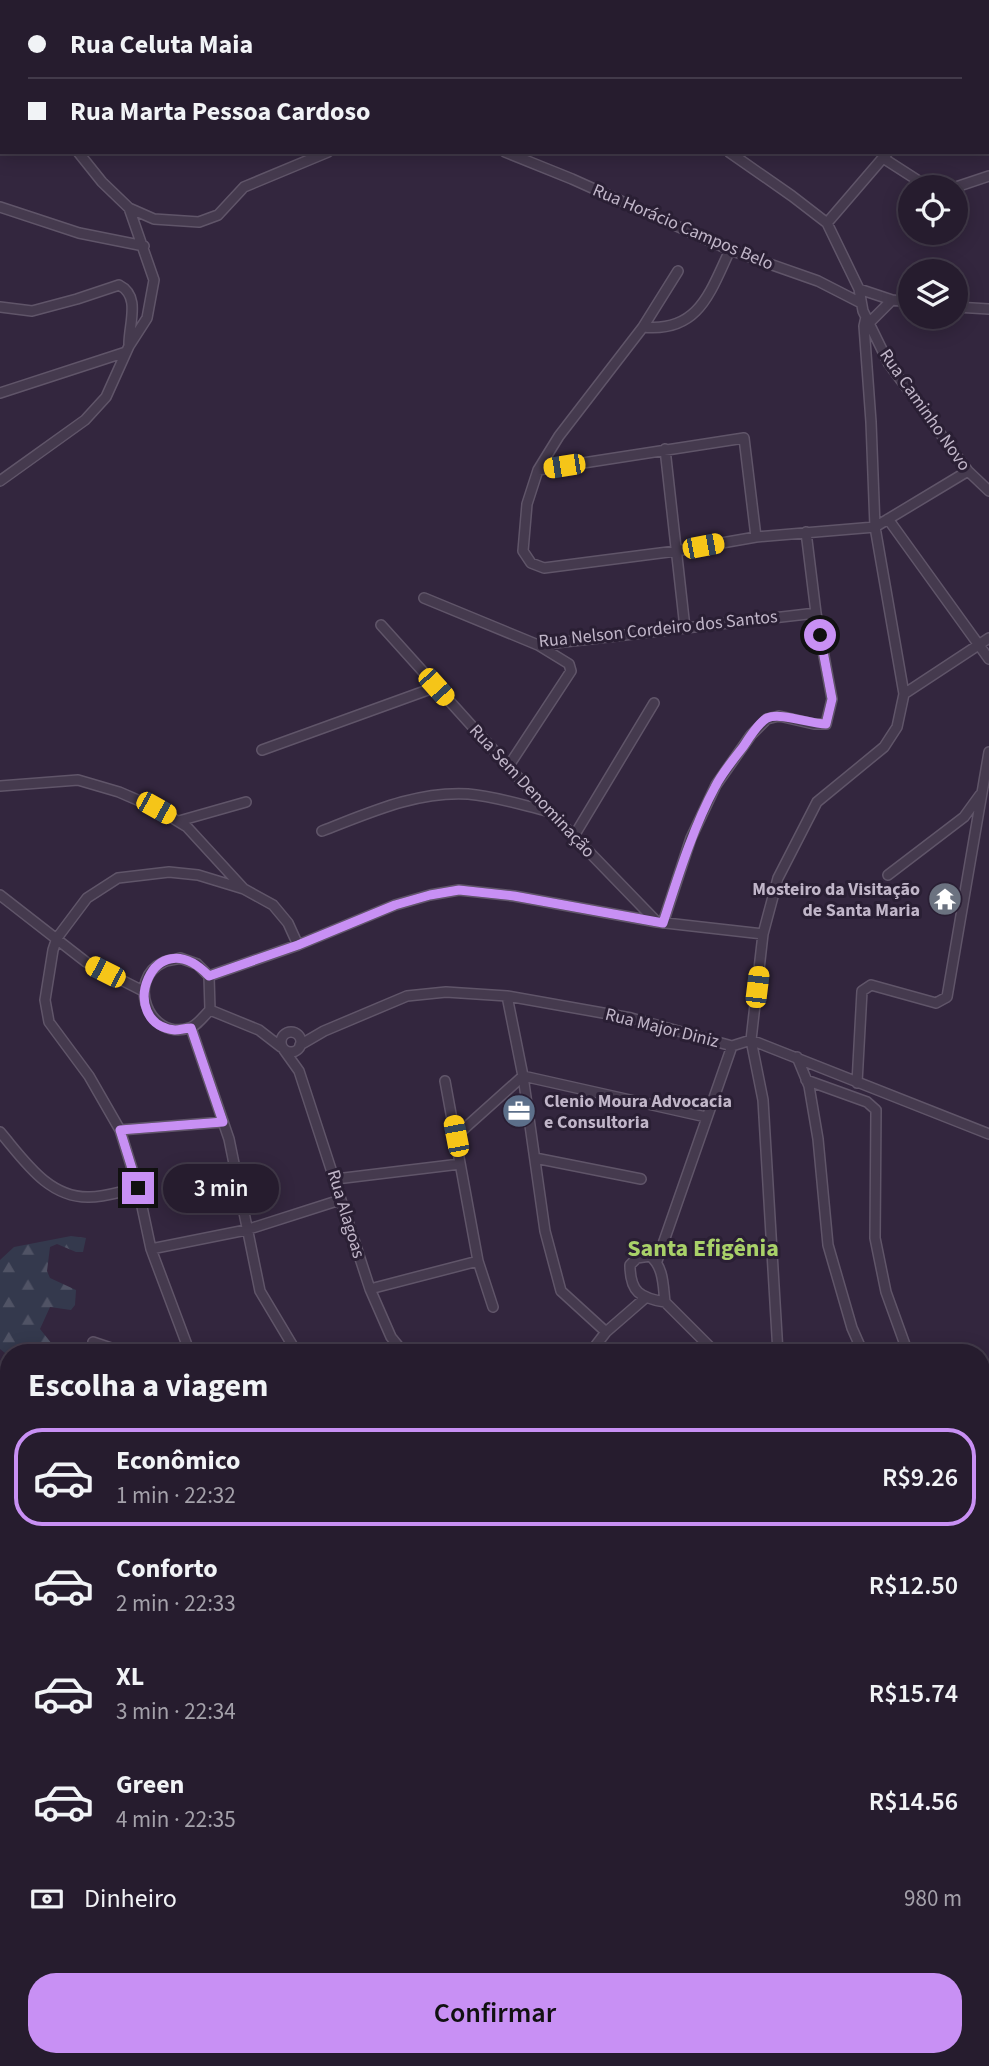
<!DOCTYPE html>
<html lang="pt">
<head>
<meta charset="utf-8">
<style>
	:root { --surface:#261c2e; --page:#32293a; --text:#f1f3f6; --muted:#a4a1aa; --line:#423a4a; --accent:#c890f4 }
	body { margin:0; font-family:"Source Sans 3",sans-serif; background:var(--page); color:var(--text); height:100vh; display:flex; flex-direction:column; font-size:26px; white-space:nowrap }
	* { box-sizing:border-box; margin:0 }
	p { font-size:23px; color:var(--muted) }
	.icon { flex:none; width:38px; height:38px; fill:none; stroke:currentColor; stroke-width:2; stroke-linecap:round; stroke-linejoin:round }
	.map { position:relative; flex:1; overflow:hidden }
	.sheet { position:absolute; left:0px; top:1344px; width:990px; height:723px; display:flex; flex-direction:column; background:var(--surface); border-radius:28px 28px 0 0; box-shadow:0 4px 18px #0003,0 0 0 2px var(--line) }
	.sheet>* { flex:none }
	.banner { position:absolute; left:0px; top:0px; width:990px; height:154px; box-shadow:0 4px 18px #0003,0 0 0 2px var(--line); display:grid; align-content:center; height:154px; padding:0 28px; background:var(--surface) }
	.controls { position:absolute; left:898px; top:175px; display:grid; gap:14px }
	.controls a { display:grid; place-items:center; width:70px; height:70px; border-radius:50%; background:var(--surface); box-shadow:0 4px 18px #0003,0 0 0 2px var(--line); font-size:35px }
	.end { position:absolute; width:32px; height:32px; margin:-16px; border:9px solid #c890f4; background:#111; box-shadow:0 0 0 4px #111 }
	.from { border-radius:50% }
	.bubble { position:absolute; height:49px; border-radius:24px; background:var(--surface); box-shadow:0 4px 18px #0003,0 0 0 2px var(--line); font-size:23px; font-weight:600; line-height:49px; text-align:center }
	.car { position:absolute; width:21px; height:42px; margin:-21px -10px; border-radius:9px; box-shadow:0 0 5px 2px #0007; background:linear-gradient(#f5c518 24%,#345 0 40%,#f5c518 0 76%,#345 0 86%,#f5c518 0) }
	.banner b { display:flex; align-items:center; gap:24px; height:66px; font-size:26px }
	.banner b+b { border-top:2px solid var(--line) }
	.banner i { width:18px; height:18px; background:var(--text) }
	ul { padding:0; list-style:none }
	li { display:flex; align-items:center; gap:21px; height:98px; margin:0 14px 10px; padding:0 14px; border:4px solid transparent; border-radius:28px }
	li div { flex:1 }
	li b { display:block; font-size:26px }
	li em { font-style:normal; font-weight:600 }
	li.on { border-color:var(--accent) }
	li>.icon { width:63px; height:63px; stroke-width:1.5 }
	h2 { padding:0 28px; font-size:32px; line-height:84px }
	.pay { display:flex; align-items:center; gap:18px; height:77px; padding:0 28px; font-size:26px }
	.pay p { margin-inline-start:auto }
	.primary-button { display:flex; gap:14px; margin-top:auto; padding:14px 28px }
	.primary-button a { flex:1; height:80px; border-radius:28px; background:var(--accent); color:#111; font-size:28px; font-weight:600; line-height:80px; text-align:center }
	.map>svg:first-child { display:block }
</style>
</head>
<body>
<div class="map">
<svg width="989" height="2066" viewBox="0 0 989 2066">
	<defs>
		<pattern id="forest-firs" width="22" height="20" patternUnits="userSpaceOnUse" patternTransform="scale(1.75)"><rect width="22" height="20" fill="#34394d"/><path d="M5 1l3.5 6h-7zM16 11l3.5 6h-7z" fill="#505365"/></pattern>
	</defs>
	<rect width="100%" height="100%" fill="#33263e"/>
	<!-- forest -->
	<path fill="url(#forest-firs)" d="M71,1236L86,1238L83,1252H76L57,1244L50,1247L47,1271L50,1278L76,1290L75,1305L71,1310L50,1307L40,1329L52,1344L65,1353H9V1356L0,1349V1260L14,1247Z"/>
	<g fill="none" stroke-linecap="round" stroke-linejoin="round">
		<!-- street casing -->
		<g stroke="#605569" stroke-width="12">
			<path id="street" d="M38,0L40,2
				M121,0L122,2
				M187,0L188,2
				M927,0L953,2
				M106,2L109,0
				M199,2L202,0
				M957,2L974,0
				M981,2V0
				M0,91L2,92
				M78,152L102,182L129,208L154,219L199,222L218,215L244,187L328,152
				M505,152L572,179L730,250L818,281L861,303
				M729,152L792,196L827,223L859,289L863,311L889,364L968,471L989,491
				M883,158L925,185L932,187
				M956,187L989,176
				M0,207L79,233L144,246
				M827,223L888,152
				M730,250C710,292 699,333 643,327L559,436L538,470L527,504L523,551L531,563L544,568L676,551L756,537L875,527L968,471
				M859,289L892,300L910,302
				M0,307L32,311L77,299L119,285C141,296 129,323 129,344
				M956,307L989,309
				M869,323L892,300
				M643,327L678,271
				M0,393L126,352
				M665,449L685,628
				M538,470L744,438L756,537
				M0,481L85,420L106,397L129,346L147,318L154,280L129,208
				M888,519L989,659
				M424,598L538,645L816,613
				M381,625L534,795L656,921
				M904,694L989,638
				M262,750L436,687
				M508,767L571,671L569,664L538,645
				M0,786L78,780L119,792L156,808L187,827L243,888
				M179,821L246,802
				M322,831C369,813 416,791 468,794C494,796 522,805 547,811
				M574,836L654,703
				M888,875L964,817L980,795
				M0,895L86,962L143,991
				M663,923L691,838L716,785L751,735L767,719L779,716L814,724H826L832,699L816,613L806,532
				M180,958L197,964L209,976L210,1010C204,1016 197,1026 189,1028C149,1041 125,979 164,962C168,960 175,960 180,958Z
				M209,976L298,945L395,905L430,895L459,890L514,896L657,922L763,934
				M507,996L523,1076L545,1231L561,1291L606,1332
				M210,1010L259,1030L281,1047
				M191,1028L229,1139L260,1291L297,1353
				M281 1042a10 10 0 1 1 20 0a10 10 0 1 1-20 0Z
				M300,1045L324,1031L407,996L446,992L507,996L631,1018L732,1046L751,1040L989,1134
				M284,1050L299,1071L370,1289L391,1337L404,1353
				M797,1057L809,1086L818,1139L828,1245L852,1328L863,1353
				M806,1080L867,1102L876,1110L875,1238L886,1292L908,1353
				M445,1081L478,1261L493,1307
				M857,1083L862,991L871,985L936,1003L947,997L989,752
				M120,1130L223,1122
				M0,1132C24,1160 48,1198 89,1197C105,1197 122,1191 138,1188
				M456,1136L523,1076L706,1117
				M535,1158L641,1179
				M336,1179L460,1164
				M151,1249L246,1230L340,1200
				M650,1256C664,1267 663,1286 665,1302C640,1298 630,1292 630,1265L637,1258Z
				M657,1261L732,1046
				M370,1289L478,1261
				M665,1302L716,1353
				M93,1342L126,1353
				M190,1353L151,1249L138,1188L120,1130L89,1076L49,1022L45,1000L53,950L57,938L87,898L118,878L169,872L198,875L244,889L273,905L288,923L298,945
				M590,1353L606,1332L644,1299
				M778,1353L763,1100L751,1040L763,934L778,878L817,802L884,747L897,727L904,694L875,527L871,422L864,326L866,317
				M0,1424L9,1433
				M982,1592L989,1586
				M0,1595L9,1600
				M0,1620L9,1606
				M982,1653L989,1643
				M0,1701L9,1687
				M0,1790L9,1776
				M0,1829L3,1810
				M0,1983L9,1979
				M68,2058L69,2066
				M168,2058L180,2066
				M293,2058L306,2066
				M206,2066L210,2058
				M261,2066L265,2058
				M314,2066L340,2058"/>
		</g>
		<!-- secondary casing -->
		<g stroke="#4e4357" stroke-width="16">
			<path id="secondary" d="M0,1517L9,1551
				M982,1875L989,1868
				M982,1954L989,1956
				M617,2066L622,2058
				M825,2066L831,2058"/>
		</g>
		<!-- street -->
		<use href="#street" stroke="#453a4e" stroke-width="9"/>
		<!-- secondary -->
		<use href="#secondary" stroke="#564861" stroke-width="12"/>
		<!-- rail -->
		<path stroke="#6f617a" stroke-width="2.5" stroke-dasharray="7 7" stroke-linecap="butt" d="M982,1770L989,1761
			M653,2066L662,2058"/>
	</g>
	<g fill="none" stroke-linecap="round" stroke-linejoin="round">
		<!-- route -->
		<path stroke="#c890f4" stroke-width="9" d="M138,1188L120,1130L223,1122L191,1028C186,1028 180,1030 175,1030C115,1024 152,917 209,976L298,945L395,905L430,895L459,890L514,896L663,923C678,877 692,830 715,787C722,773 733,760 743,747C749,738 758,723 767,718C781,712 810,724 826,724L832,699L820,635"/>
	</g>
	<!-- icons -->
	<defs>
		<g id="temple-disc" transform="scale(1.75)"><circle r="9.5" fill="#6b7280" stroke="#2a1f34"/><path d="M0-6L5-2H3V0L6.5 2.5H4V6H1.5V3h-3V6H-4V2.5H-6.5L-3 0V-2H-5Z" fill="#fff"/></g>
		<g id="office-disc" transform="scale(1.75)"><circle r="9.5" fill="#5c6f8a" stroke="#2a1f34"/><path d="M-6-3h4V-5.5h4V-3h4V5H-6ZM-1-4.5V-3h2v-1.5ZM-6 0V1H6V0Z" fill="#fff"/></g>
	</defs>
	<g fill-rule="evenodd">
		<use href="#temple-disc" x="945" y="899"/>
		<use href="#office-disc" x="519" y="1111"/>
	</g>
	<g text-anchor="middle" dominant-baseline="central" stroke-width="6" stroke-linejoin="round" paint-order="stroke">
		<!-- street labels -->
		<g font-size="18" fill="#c1b6c9" stroke="#2a1f34">
			<text transform="translate(683 227) rotate(23)">Rua Horácio Campos Belo</text>
			<text transform="translate(925 410) rotate(55)">Rua Caminho Novo</text>
			<text transform="translate(658 629) rotate(-6)">Rua Nelson Cordeiro dos Santos</text>
			<text transform="translate(532 791) rotate(47)">Rua Sem Denominação</text>
			<text transform="translate(662 1028) rotate(14)">Rua Major Diniz</text>
			<text transform="translate(346 1214) rotate(73)">Rua Alagoas</text>
		</g>
		<!-- poi labels -->
		<g font-size="18" font-weight="bold" fill="#c1b6c9" stroke="#2a1f34" text-anchor="end">
			<text x="920" y="889">Mosteiro da Visitação<tspan x="920" dy="21">de Santa Maria</tspan></text>
			<text x="544" y="1101" text-anchor="start">Clenio Moura Advocacia<tspan x="544" dy="21">e Consultoria</tspan></text>
		</g>
		<!-- district labels -->
		<g font-size="24" font-weight="bold" fill="#a9d169" stroke="#2a1f34">
			<text x="703" y="1248">Santa Efigênia</text>
		</g>
	</g>
</svg>
<div class="controls">
<a><svg class="icon" aria-label="locate" viewBox="0 0 24 24"><circle cx="12" cy="12" r="6"/><path d="M12 2v4M12 18v4M2 12h4M18 12h4"/></svg></a>
<a><svg class="icon" aria-label="layers" viewBox="0 0 24 24"><path d="M12 4l9 5-9 5-9-5zM3 14l9 5 9-5"/></svg></a>
</div>
<i class="end from" style="left:820px;top:635px"></i>
<i class="end" style="left:138px;top:1188px"></i>
<div class="bubble" style="left:163px;top:1164px;width:116px">3 min</div>
<i class="car" style="left:564px;top:466px;rotate:261deg"></i>
<i class="car" style="left:703px;top:546px;rotate:79deg"></i>
<i class="car" style="left:436px;top:687px;rotate:138deg"></i>
<i class="car" style="left:156px;top:808px;rotate:119deg"></i>
<i class="car" style="left:105px;top:972px;rotate:297deg"></i>
<i class="car" style="left:757px;top:987px;rotate:7deg"></i>
<i class="car" style="left:456px;top:1136px;rotate:349deg"></i>
<div class="banner">
<b><i class="from"></i>Rua Celuta Maia</b>
<b><i></i>Rua Marta Pessoa Cardoso</b>
</div>
<section class="sheet">
<h2>Escolha a viagem</h2>
<ul>
<li class="on"><svg class="icon" aria-label="car" viewBox="0 0 24 24"><path d="M5 17H2v-5l4-1 3-4h7l3 4 3 1v5h-3M9 17h6M6 11h13"/><circle cx="7" cy="17" r="2"/><circle cx="17" cy="17" r="2"/></svg><div><b>Econômico</b><p>1 min · 22:32</p></div><em>R$9.26</em></li>
<li><svg class="icon" aria-label="car" viewBox="0 0 24 24"><path d="M5 17H2v-5l4-1 3-4h7l3 4 3 1v5h-3M9 17h6M6 11h13"/><circle cx="7" cy="17" r="2"/><circle cx="17" cy="17" r="2"/></svg><div><b>Conforto</b><p>2 min · 22:33</p></div><em>R$12.50</em></li>
<li><svg class="icon" aria-label="car" viewBox="0 0 24 24"><path d="M5 17H2v-5l4-1 3-4h7l3 4 3 1v5h-3M9 17h6M6 11h13"/><circle cx="7" cy="17" r="2"/><circle cx="17" cy="17" r="2"/></svg><div><b>XL</b><p>3 min · 22:34</p></div><em>R$15.74</em></li>
<li><svg class="icon" aria-label="car" viewBox="0 0 24 24"><path d="M5 17H2v-5l4-1 3-4h7l3 4 3 1v5h-3M9 17h6M6 11h13"/><circle cx="7" cy="17" r="2"/><circle cx="17" cy="17" r="2"/></svg><div><b>Green</b><p>4 min · 22:35</p></div><em>R$14.56</em></li>
</ul>
<div class="pay"><svg class="icon" aria-label="cash" viewBox="0 0 24 24"><path d="M3 7h18v10H3z"/><circle cx="12" cy="12" r="2"/></svg>Dinheiro<p>980 m</p></div>
<div class="primary-button"><a>Confirmar</a></div>
</section>
</div>
</body>
</html>
